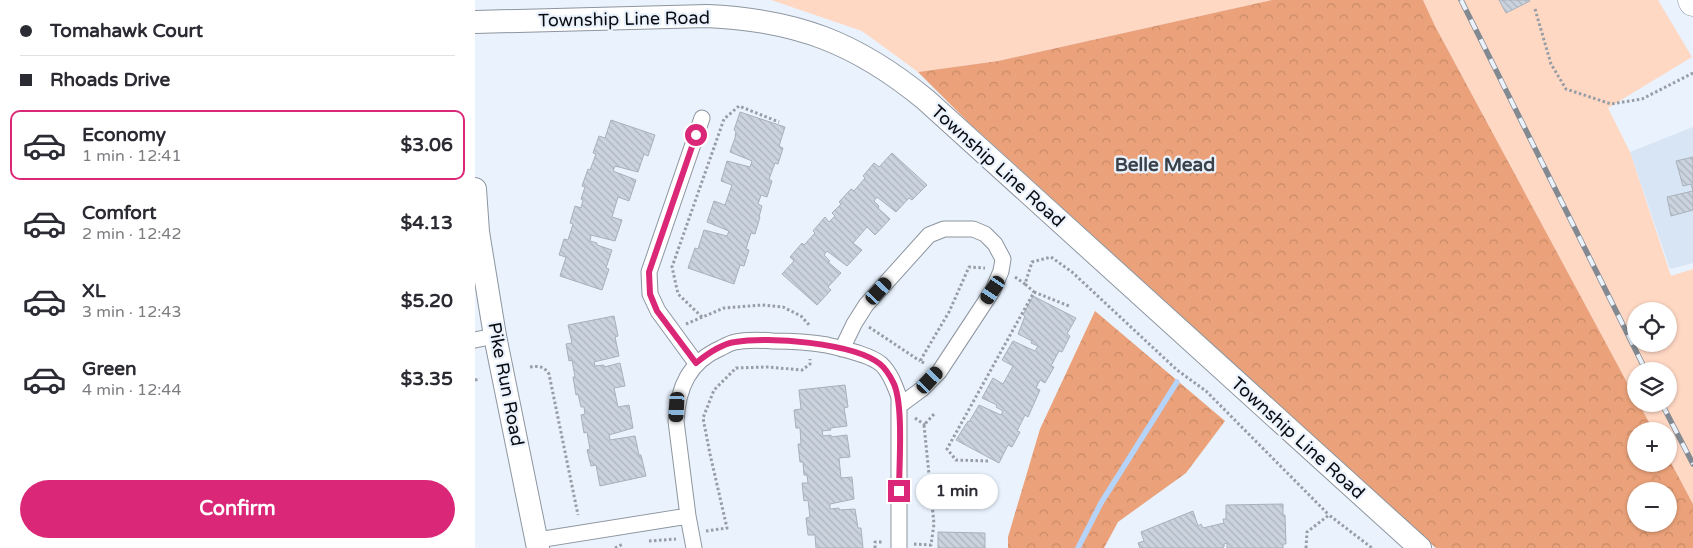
<!DOCTYPE html>
<html lang="en">
<head>
<meta charset="utf-8">
<style>
	:root { --surface:#fff; --page:#f7f7f7; --text:#2b2b33; --muted:#7c7c81; --line:#e1e1e2; --accent:#db2777 }
	body { margin:0; font-family:"Varela Round",sans-serif; background:var(--page); color:var(--text); height:100vh; display:flex; flex-direction:column; font-size:19px; white-space:nowrap }
	* { box-sizing:border-box; margin:0 }
	p { font-size:16px; color:var(--muted) }
	.icon { flex:none; width:28px; height:28px; fill:none; stroke:currentColor; stroke-width:2; stroke-linecap:round; stroke-linejoin:round }
	.map { position:relative; flex:1; overflow:hidden }
	.sheet { display:flex; flex-direction:column; background:var(--surface); width:475px }
	.sheet>* { flex:none }
	.banner { display:grid; align-content:center; height:110px; padding:0 20px; background:var(--surface) }
	.tools { position:absolute; left:1152px; top:302px; display:grid; gap:10px }
	.tools a { display:grid; place-items:center; width:50px; height:50px; border-radius:50%; background:var(--surface); box-shadow:0 1px 4px #0004; font-size:25px }
	.end { position:absolute; width:22px; height:22px; margin:-11px; border:6px solid #db2777; background:#fff; box-shadow:0 0 0 2px #fff }
	.from { border-radius:50% }
	.bubble { position:absolute; height:35px; border-radius:18px; background:var(--surface); box-shadow:0 1px 4px #0004; font-size:16px; font-weight:700; line-height:35px; text-align:center }
	.car { position:absolute; width:15px; height:30px; margin:-15px -8px; border-radius:6px; box-shadow:0 0 4px 1px #0007; background:linear-gradient(#222 24%,#8ab4d8 0 40%,#222 0 76%,#8ab4d8 0 86%,#222 0) }
	.banner b { display:flex; align-items:center; gap:18px; height:48px; font-size:19px }
	.banner b+b { border-top:1px solid var(--line) }
	.banner i { width:12px; height:12px; background:var(--text) }
	ul { padding:0; list-style:none }
	li { display:flex; align-items:center; gap:15px; height:70px; margin:0 10px 8px; padding:0 10px; border:2px solid transparent; border-radius:10px }
	li div { flex:1 }
	li b { display:block; font-size:19px }
	li em { font-style:normal; font-weight:700 }
	li.on { border-color:var(--accent) }
	li>.icon { width:45px; height:45px; stroke-width:1.5 }
	.action { display:flex; gap:10px; margin-top:auto; padding:10px 20px }
	.action a { flex:1; height:58px; border-radius:30px; background:var(--accent); color:#fff; font-size:20px; font-weight:700; line-height:58px; text-align:center }
	main { display:flex; flex:1; min-height:0 }
	.map>svg:first-child { display:block }
</style>
</head>
<body>
<main>
<section class="sheet">
<div class="banner">
<b><i class="from"></i>Tomahawk Court</b>
<b><i></i>Rhoads Drive</b>
</div>
<ul>
<li class="on"><svg class="icon" aria-label="car" viewBox="0 0 24 24"><path d="M5 17H2v-5l4-1 3-4h7l3 4 3 1v5h-3M9 17h6M6 11h13"/><circle cx="7" cy="17" r="2"/><circle cx="17" cy="17" r="2"/></svg><div><b>Economy</b><p>1 min · 12:41</p></div><em>$3.06</em></li>
<li><svg class="icon" aria-label="car" viewBox="0 0 24 24"><path d="M5 17H2v-5l4-1 3-4h7l3 4 3 1v5h-3M9 17h6M6 11h13"/><circle cx="7" cy="17" r="2"/><circle cx="17" cy="17" r="2"/></svg><div><b>Comfort</b><p>2 min · 12:42</p></div><em>$4.13</em></li>
<li><svg class="icon" aria-label="car" viewBox="0 0 24 24"><path d="M5 17H2v-5l4-1 3-4h7l3 4 3 1v5h-3M9 17h6M6 11h13"/><circle cx="7" cy="17" r="2"/><circle cx="17" cy="17" r="2"/></svg><div><b>XL</b><p>3 min · 12:43</p></div><em>$5.20</em></li>
<li><svg class="icon" aria-label="car" viewBox="0 0 24 24"><path d="M5 17H2v-5l4-1 3-4h7l3 4 3 1v5h-3M9 17h6M6 11h13"/><circle cx="7" cy="17" r="2"/><circle cx="17" cy="17" r="2"/></svg><div><b>Green</b><p>4 min · 12:44</p></div><em>$3.35</em></li>
</ul>
<div class="action"><a>Confirm</a></div>
</section>
<div class="map">
<svg width="1218" height="548" viewBox="0 0 1218 548">
	<defs>
		<pattern id="forest-crowns" width="20" height="18" patternUnits="userSpaceOnUse" patternTransform="scale(1.25)"><rect width="20" height="18" fill="#eba27a"/><path d="M2 6a3 3 0 1 1 6 0M12 15a3 3 0 1 1 6 0" fill="none" stroke="#c88a68"/></pattern>
		<pattern id="building-back-hatch" width="6" height="6" patternUnits="userSpaceOnUse" patternTransform="scale(1.25)"><rect width="6" height="6" fill="#cbd3de"/><path d="M-1 5l2 2M0 0l6 6M5-1l2 2" fill="none" stroke="#adb4bd"/></pattern>
	</defs>
	<rect width="100%" height="100%" fill="#e9f2fd"/>
	<!-- built -->
	<path fill="#d8e5f5" d="M1218,127V263L1195,269L1155,152Z"/>
	<!-- grass -->
	<path fill="#ffd8c4" fill-rule="evenodd" d="M296,0H797L523,61L443,72L387,31Z
		M948,0H1183L1217,57L1133,108L1155,152L1196,276L1218,269V504L1194,459V431H1179L1164,404H1194V371H1161V399L960,26ZM1161,311H1194V344H1161Z"/>
	<!-- forest -->
	<path fill="url(#forest-crowns)" fill-rule="evenodd" d="M797,0H948L960,26L1161,399V404H1164L1179,431H1161V464H1194V459L1218,504V548H961L494,123L443,72L523,61ZM1161,491H1194V524H1161Z
		M620,311L750,421L711,473L643,522L629,548H533V537L565,429Z"/>
	<g fill="none" stroke-linecap="round" stroke-linejoin="round">
		<!-- stream -->
		<path stroke="#b6d4fa" stroke-width="5.5" d="M603,548L626,503L702,382"/>
	</g>
	<!-- building -->
	<path fill="url(#building-back-hatch)" stroke="#a8b1bb" d="M1024,0H1054L1055,1L1031,13Z
		M265,112L310,127L304,146L308,148L303,164L300,163L294,179L297,181L292,197L286,195L283,204L287,206L284,217H285L280,234L276,233L271,249L274,250L269,266L265,265L259,284L213,268L220,248L223,249L229,230L252,236L254,231L232,222L239,201L250,205L257,185L246,181L252,161L275,167L277,161L255,152L260,138L261,131L259,130Z
		M136,120L180,135L173,156L169,154L163,172L140,166L138,171L161,180L154,201L143,197L137,217L147,220L140,241L116,235L115,241L122,243V245L137,250L131,268L134,269L127,290L85,276L91,257L84,255L89,239L93,240L98,224L95,223L100,206L106,208L108,200L106,199L110,187L107,186L113,169L115,170L121,154L118,153L124,136L130,138Z
		M417,153L452,185L437,200L434,198L421,212L402,197L399,201L404,206L403,208L415,219L400,235L392,227L378,243L387,250L372,266L352,251L349,255L355,261L353,262L366,273L353,287L356,290L342,305L307,274L319,261L315,257L327,243L329,245L340,233L338,231L350,217L354,222L360,216L357,213L366,204L364,202L376,189L379,191L390,178L388,176L399,163L404,167Z
		M1218,157V210L1196,216L1192,197L1218,191L1216,184L1208,186L1201,161Z
		M558,296L601,318L592,334L595,336L587,352L584,351L576,366L579,367L570,383L565,380L561,388L565,390L553,417L550,415L542,431L545,432L537,447L533,445L524,463L481,440L493,421L494,422L504,405L526,415L528,411L521,407L522,405L507,398L518,378L528,384L538,366L527,360L538,341L560,351L563,346L556,343L557,341L543,334L550,316L548,315Z
		M139,316L143,336L140,337L144,356L119,362L120,366L129,365V367L145,363L150,386L139,388L143,407L154,405L158,428L134,435L135,440L160,436L164,455H166L171,476L125,486L121,465L116,466L112,450L115,449L112,432L109,433L106,415L110,414L109,407H106L103,394L101,395L98,377H100L97,360L94,361L91,344L97,343L93,325Z
		M370,385L373,407L369,408L372,426L355,428L356,430L347,431L348,436L356,435V437L372,435L375,457L364,458L366,478L377,477L379,499L355,504V509L364,508V510L380,509L383,528H386L388,548H341L340,535H333L331,518L335,517L333,500L329,501L327,483H333L332,475H329L328,462H325L323,444H326L325,428H321L319,410L326,409L324,390Z
		M808,504V515H810L811,544H808V548H752V543L749,544V547L745,548H735L734,546L733,548H665L663,543L669,541L666,532L718,511L723,526L726,524L728,528L749,523L748,519H751V505Z
		M463,532L510,533V548H463Z"/>
	<g fill="none" stroke-linecap="round" stroke-linejoin="round">
		<!-- street casing -->
		<g stroke="#8d959f" stroke-width="17">
			<path id="street" d="M0,340L20,336
				M367,349L379,324L391,305L454,235L469,229H498L510,234L520,244L528,259L526,271L518,290L464,372L447,389L424,406
				M221,363L183,311L175,294L174,272L227,118
				M63,540L213,516
				M219,548L213,516L201,421C203,387 214,362 246,348C250,346 255,343 260,342C273,339 286,340 298,341C317,341 334,342 352,345C367,349 394,354 406,364C415,372 420,386 424,397V548"/>
		</g>
		<!-- secondary casing -->
		<g stroke="#8d959f" stroke-width="24">
			<path id="secondary" d="M0,22L232,16C322,20 382,43 451,100L945,548
				M0,189L3,232L20,336L63,548"/>
		</g>
		<!-- highway casing -->
		<g stroke="#8d959f" stroke-width="29">
			<path id="highway" d="M1217,0L1218,2"/>
		</g>
		<!-- path -->
		<path stroke="#979da5" stroke-width="3" stroke-dasharray="2.5 2.5" stroke-linecap="butt" d="M1060,9L1076,64L1091,89L1136,104L1167,99L1218,73
			M540,277L550,284L557,262L576,257L597,272L702,370L731,391L854,515
			M559,292L594,306
			M227,317L203,294L197,267L249,119L264,106L304,122
			M211,324L249,308L287,305L308,307L326,316L335,326
			M394,327L445,361
			M449,363L445,361L474,312L494,267L510,268
			M55,367C64,366 69,366 74,374L103,515
			M0,380L5,379
			M440,418L450,425
			M513,461L481,460L472,449L559,292L550,284
			M231,531L252,528L235,454L228,418L239,390L261,368L292,367L327,370L335,364V359
			M174,541L201,539
			M439,544L456,545L459,524L449,425L460,413
			M140,548L148,544
			M400,548V542H407
			M831,548L832,532L854,515L897,548"/>
		<!-- street -->
		<use href="#street" stroke="#fff" stroke-width="15"/>
		<!-- secondary -->
		<use href="#secondary" stroke="#fff" stroke-width="22"/>
		<!-- highway -->
		<use href="#highway" stroke="#fff" stroke-width="28"/>
		<!-- rail casing -->
		<g stroke="#838991" stroke-width="5.5">
			<path id="rail" d="M986,0L1171,371
				M1187,404L1218,464"/>
		</g>
		<!-- rail -->
		<use href="#rail" stroke="#e9f2fd" stroke-width="4" stroke-dasharray="11" stroke-linecap="butt"/>
	</g>
	<g fill="none" stroke-linecap="round" stroke-linejoin="round">
		<!-- route -->
		<path stroke="#db2777" stroke-width="6" d="M221,135L174,272L175,294L182,311L221,363C232,354 246,344 260,342C292,336 379,343 405,364C410,368 415,376 418,382C429,402 424,466 424,491"/>
	</g>
	<g text-anchor="middle" dominant-baseline="central" stroke-width="4.5" stroke-linejoin="round" paint-order="stroke">
		<!-- street labels -->
		<g font-size="18" fill="#0a0c10" stroke="#e9f2fd">
			<text transform="translate(149 19) rotate(-1)">Township Line Road</text>
			<text transform="translate(523 166) rotate(42)">Township Line Road</text>
			<text transform="translate(31 384) rotate(79)">Pike Run Road</text>
			<text transform="translate(823 438) rotate(42)">Township Line Road</text>
		</g>
		<!-- neighbourhood labels -->
		<g font-size="19" font-weight="bold" fill="#3a4149" stroke="#e9f2fd">
			<text x="690" y="165">Belle Mead</text>
		</g>
	</g>
</svg>
<div class="tools">
<a><svg class="icon" aria-label="locate" viewBox="0 0 24 24"><circle cx="12" cy="12" r="6"/><path d="M12 2v4M12 18v4M2 12h4M18 12h4"/></svg></a>
<a><svg class="icon" aria-label="layers" viewBox="0 0 24 24"><path d="M12 4l9 5-9 5-9-5zM3 14l9 5 9-5"/></svg></a>
<a>+</a>
<a>−</a>
</div>
<i class="end from" style="left:221px;top:135px"></i>
<i class="end" style="left:424px;top:491px"></i>
<div class="bubble" style="left:441px;top:474px;width:82px">1 min</div>
<i class="car" style="left:518px;top:290px;rotate:214deg"></i>
<i class="car" style="left:404px;top:291px;rotate:42deg"></i>
<i class="car" style="left:455px;top:380px;rotate:43deg"></i>
<i class="car" style="left:202px;top:407px;rotate:183deg"></i>
</div>
</main>
</body>
</html>
